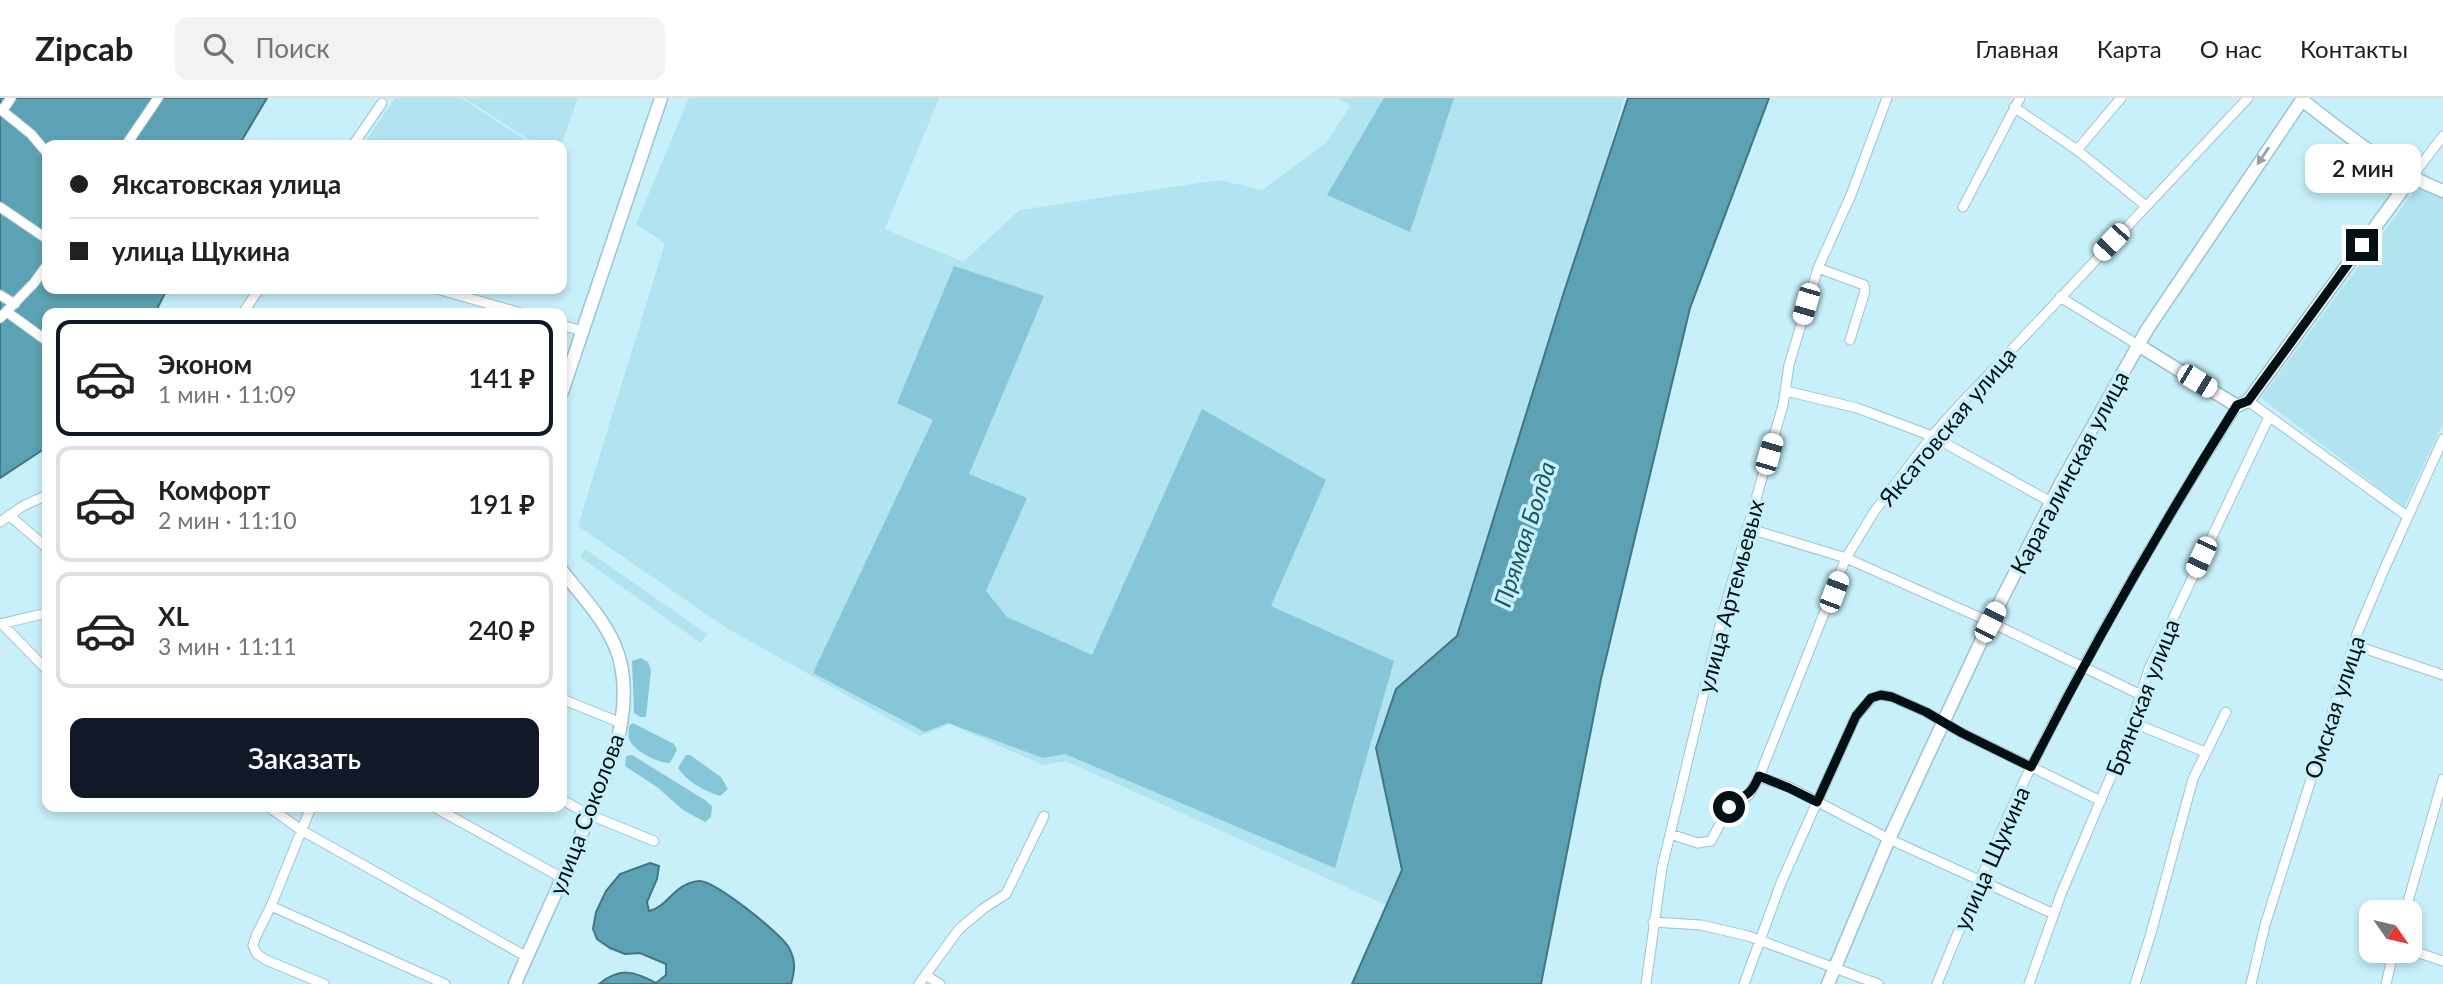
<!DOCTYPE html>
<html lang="ru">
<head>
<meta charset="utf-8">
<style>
	:root { --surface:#fff; --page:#f2f2f2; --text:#202124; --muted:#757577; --line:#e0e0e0; --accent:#111827 }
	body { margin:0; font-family:Lato,sans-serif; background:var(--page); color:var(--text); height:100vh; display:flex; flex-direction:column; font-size:26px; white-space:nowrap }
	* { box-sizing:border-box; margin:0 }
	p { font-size:23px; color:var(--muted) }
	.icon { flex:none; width:38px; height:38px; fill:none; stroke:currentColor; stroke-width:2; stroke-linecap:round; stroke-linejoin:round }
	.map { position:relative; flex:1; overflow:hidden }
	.side { position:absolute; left:42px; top:210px; width:525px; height:504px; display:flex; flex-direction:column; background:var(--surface); border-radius:14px; box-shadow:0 4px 10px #0003 }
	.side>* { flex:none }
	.hud { position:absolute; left:42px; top:42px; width:525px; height:154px; border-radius:14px; box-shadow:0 4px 10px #0003; display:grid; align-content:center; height:154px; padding:0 28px; background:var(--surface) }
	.needle { width:46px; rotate:124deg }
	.buttons { position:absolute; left:2359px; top:802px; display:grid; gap:14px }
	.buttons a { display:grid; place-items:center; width:63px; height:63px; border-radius:14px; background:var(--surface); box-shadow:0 4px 10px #0003; font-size:35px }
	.end { position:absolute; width:32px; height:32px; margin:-16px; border:9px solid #031014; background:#fff; box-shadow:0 0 0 4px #fff }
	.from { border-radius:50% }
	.bubble { position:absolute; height:49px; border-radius:14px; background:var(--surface); box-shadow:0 4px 10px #0003; font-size:23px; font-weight:600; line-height:49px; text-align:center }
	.car { position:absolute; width:21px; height:42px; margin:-21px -10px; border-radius:9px; box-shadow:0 0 5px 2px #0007; background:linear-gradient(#fff 24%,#345 0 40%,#fff 0 76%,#345 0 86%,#fff 0) }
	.hud b { display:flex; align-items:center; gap:24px; height:66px; font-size:26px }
	.hud b+b { border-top:2px solid var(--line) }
	.hud i { width:18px; height:18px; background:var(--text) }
	ul { padding:12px 0 0; list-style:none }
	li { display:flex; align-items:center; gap:21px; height:116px; margin:0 14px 10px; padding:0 14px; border:4px solid var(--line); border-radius:14px }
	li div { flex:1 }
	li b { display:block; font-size:26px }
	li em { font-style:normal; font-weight:600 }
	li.on { border-color:var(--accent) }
	li>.icon { width:63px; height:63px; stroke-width:1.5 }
	.primary-button { display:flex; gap:14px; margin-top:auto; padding:14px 28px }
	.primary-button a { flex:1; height:80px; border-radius:14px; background:var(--accent); color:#fff; font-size:28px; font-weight:600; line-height:80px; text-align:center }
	header { display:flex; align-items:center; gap:42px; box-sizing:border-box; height:98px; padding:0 35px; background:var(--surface); border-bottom:2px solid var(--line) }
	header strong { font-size:33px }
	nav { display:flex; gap:38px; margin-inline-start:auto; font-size:24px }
	.search { width:490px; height:63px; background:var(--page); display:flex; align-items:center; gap:18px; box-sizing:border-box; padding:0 24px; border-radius:14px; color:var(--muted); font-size:26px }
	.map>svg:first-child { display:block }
</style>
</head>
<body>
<header>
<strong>Zipcab</strong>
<div class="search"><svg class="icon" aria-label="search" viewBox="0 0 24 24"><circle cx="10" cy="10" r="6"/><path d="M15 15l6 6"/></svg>Поиск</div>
<nav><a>Главная</a><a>Карта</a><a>О нас</a><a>Контакты</a></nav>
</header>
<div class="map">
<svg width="2443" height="886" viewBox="0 0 2443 886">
	<rect width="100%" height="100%" fill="#c7f0fa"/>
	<!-- built -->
	<path fill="#b2e3f0" d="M395,0H461L533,47H363Z
		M465,0H578L561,47H537Z
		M689,0H939L885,131L963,164L1020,112L1219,82L1262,92L1326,45L1350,8L1338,0H1624L1395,811L1066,663L1043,667L950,626L920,638L728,531L578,428L665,145L636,126Z
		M2418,88L2443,100V325L2404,409L2261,300Z
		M585,451L707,536L701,545L580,459Z"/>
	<!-- green -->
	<path fill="#85c6d8" d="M1384,0H1454L1410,134L1327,97Z
		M954,168L1044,198L969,376L1027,400L986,493L1007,519L1092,557L1202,311L1326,382L1271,508L1394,563L1335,770L1065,656L1043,660L948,625L925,634L813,575L933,322L897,305Z
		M641,560L648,564L651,572L646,619H640L634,615L632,563Z
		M633,625L674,646L677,652L670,665C657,665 634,653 629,641C628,638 629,631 629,628Z
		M632,657L705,702L712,708L711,719L705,724L683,712L657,689L625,668L626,658Z
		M686,657H690L721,679L728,691L720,698C705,693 687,684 678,670Z"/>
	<!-- water -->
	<path fill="#5da2b4" stroke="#427684" stroke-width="2" d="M0,0H267L239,47H47V191H167L155,215H47V349L0,380Z
		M1628,0H1769L1690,210L1601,581L1541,886H1352L1402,772L1376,650L1396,591L1457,538L1564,194Z
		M650,765L659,768L657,781L647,804L649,813C668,809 674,785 699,783C714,782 782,836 789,850C796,863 795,872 791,886H599C620,869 634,873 656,885L666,877V866L640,855L625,856L610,850L597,841L593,831L596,814L606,793L620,776Z"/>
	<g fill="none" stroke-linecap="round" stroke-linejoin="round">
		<!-- street casing -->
		<g stroke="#9dc4ce" stroke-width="11">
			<path id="street" d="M2014,9L2077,52L2146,108
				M0,11L31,36L47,55
				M2,13L11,0
				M126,47L158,0
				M353,47L382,5
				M2077,52L2121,0
				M2411,80L2443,38
				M0,109L47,141
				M1963,109L2020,0
				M1818,170L1864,187L1865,193L1850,242
				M437,191L521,215
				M0,197L15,206
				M2060,199L2138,247
				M7,214L47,243
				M243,215L259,191
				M0,220L34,185L47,167
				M562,227L582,233
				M1786,293L1857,310L1932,338L2051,404
				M2248,303L2407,418
				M9,417L47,450
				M0,424L23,408L47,397
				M1747,430L1846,460L1990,524L2139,596
				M0,526L47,515
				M2,526L47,572
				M2354,547L2443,577
				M562,601L621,625
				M2131,624L2205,654
				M1759,679L1789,689L1889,741L2054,816
				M562,702L590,717L654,743
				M269,709L301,732L527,859
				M311,709L271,808L256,838L253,848L257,856L266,862L324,886
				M434,709L564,781
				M1670,736L1698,745L1711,743L1729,709L1734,704L1749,697L1759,679L1846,460L1874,414L1932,338L1956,311L2248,0
				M271,808L445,886
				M2405,814L2443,681
				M1653,824L1701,827L1748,838L1878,886
				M2410,852L2443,863
				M925,877L940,886
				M919,886L959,831L984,810L1006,796L1044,718
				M1646,886L1662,770L1722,519L1783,307L1789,267L1818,170L1851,97L1887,0
				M1744,886L1781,785L1817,704L1856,618L1872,600L1881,597L1892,599L1926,614L1962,635L2101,703
				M1937,886C1967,812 1997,739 2032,667C2094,543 2163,425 2237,308
				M2029,886L2061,796L2125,645L2149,571L2269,319
				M2135,886L2151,835L2193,681L2226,614
				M2251,886L2265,827L2357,536L2383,474L2443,341
				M2386,886L2394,852"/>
		</g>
		<!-- secondary casing -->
		<g stroke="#9dc4ce" stroke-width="15">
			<path id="secondary" d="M2138,247L2237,308L2248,303L2411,80
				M562,294L661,0
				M515,886C541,825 570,767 594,705C604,680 617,652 621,625C625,604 625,577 618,556C608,525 582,498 562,473
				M1828,886L1889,741L1990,524L2060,387L2148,230L2302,2C2347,37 2389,72 2443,93"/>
		</g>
		<!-- street -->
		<use href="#street" stroke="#fff" stroke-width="9"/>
		<!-- secondary -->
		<use href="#secondary" stroke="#fff" stroke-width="12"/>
	</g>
	<!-- one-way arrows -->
	<defs><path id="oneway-solid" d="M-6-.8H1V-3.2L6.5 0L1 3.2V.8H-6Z" transform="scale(1.75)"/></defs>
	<use fill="#9a9fa1" href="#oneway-solid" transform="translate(2263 58) rotate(124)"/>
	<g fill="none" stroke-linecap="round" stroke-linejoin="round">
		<!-- route -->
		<path stroke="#031014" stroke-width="9" d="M1729,709C1743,694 1748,704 1759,678L1789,690L1817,704L1856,618L1871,600L1881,597L1892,599L1926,614L1962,635L2031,669C2094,545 2163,425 2237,307L2248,303L2362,147"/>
	</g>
	<g text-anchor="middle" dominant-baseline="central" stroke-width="7" stroke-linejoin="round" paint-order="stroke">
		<!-- street labels -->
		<g font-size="23" fill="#031014" stroke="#c7f0fa">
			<text transform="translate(1947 328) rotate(-50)">Яксатовская улица</text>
			<text transform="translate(2069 374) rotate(-62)">Карагалинская улица</text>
			<text transform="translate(1730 498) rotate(-75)">улица Артемьевых</text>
			<text transform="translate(2142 599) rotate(-69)">Брянская улица</text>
			<text transform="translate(2334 609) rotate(-72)">Омская улица</text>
			<text transform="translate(586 716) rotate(-69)">улица Соколова</text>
			<text transform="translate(1991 760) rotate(-66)">улица Щукина</text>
		</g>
		<!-- water labels -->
		<g font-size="24" font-style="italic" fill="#1a5562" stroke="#c7f0fa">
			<text transform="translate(1524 436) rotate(-72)">Прямая Болда</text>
		</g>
	</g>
</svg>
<div class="buttons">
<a><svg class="needle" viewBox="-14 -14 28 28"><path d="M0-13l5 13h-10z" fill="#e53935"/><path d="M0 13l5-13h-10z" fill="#757577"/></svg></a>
</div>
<i class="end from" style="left:1729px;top:709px"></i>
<i class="end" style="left:2362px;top:147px"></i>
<div class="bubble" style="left:2305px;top:46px;width:116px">2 мин</div>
<i class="car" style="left:2111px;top:144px;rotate:223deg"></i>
<i class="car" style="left:1806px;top:206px;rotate:196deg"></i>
<i class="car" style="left:2197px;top:283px;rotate:121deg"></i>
<i class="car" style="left:1769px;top:356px;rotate:16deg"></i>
<i class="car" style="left:2201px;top:459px;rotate:205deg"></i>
<i class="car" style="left:1834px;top:494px;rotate:21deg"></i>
<i class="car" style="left:1990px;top:524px;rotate:27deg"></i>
<div class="hud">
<b><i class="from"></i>Яксатовская улица</b>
<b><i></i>улица Щукина</b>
</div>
<section class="side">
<ul>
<li class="on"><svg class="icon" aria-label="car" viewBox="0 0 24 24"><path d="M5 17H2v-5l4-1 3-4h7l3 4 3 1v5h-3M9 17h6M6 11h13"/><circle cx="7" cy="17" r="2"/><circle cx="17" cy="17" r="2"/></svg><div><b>Эконом</b><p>1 мин · 11:09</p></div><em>141 ₽</em></li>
<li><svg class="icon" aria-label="car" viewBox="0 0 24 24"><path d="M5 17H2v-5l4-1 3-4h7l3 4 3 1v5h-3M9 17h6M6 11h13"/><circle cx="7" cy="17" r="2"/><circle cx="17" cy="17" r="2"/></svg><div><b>Комфорт</b><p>2 мин · 11:10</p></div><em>191 ₽</em></li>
<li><svg class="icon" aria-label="car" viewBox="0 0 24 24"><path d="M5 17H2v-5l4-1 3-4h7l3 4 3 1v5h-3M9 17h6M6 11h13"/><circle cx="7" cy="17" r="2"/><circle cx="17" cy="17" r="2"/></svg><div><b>XL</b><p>3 мин · 11:11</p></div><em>240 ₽</em></li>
</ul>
<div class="primary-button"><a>Заказать</a></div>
</section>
</div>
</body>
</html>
